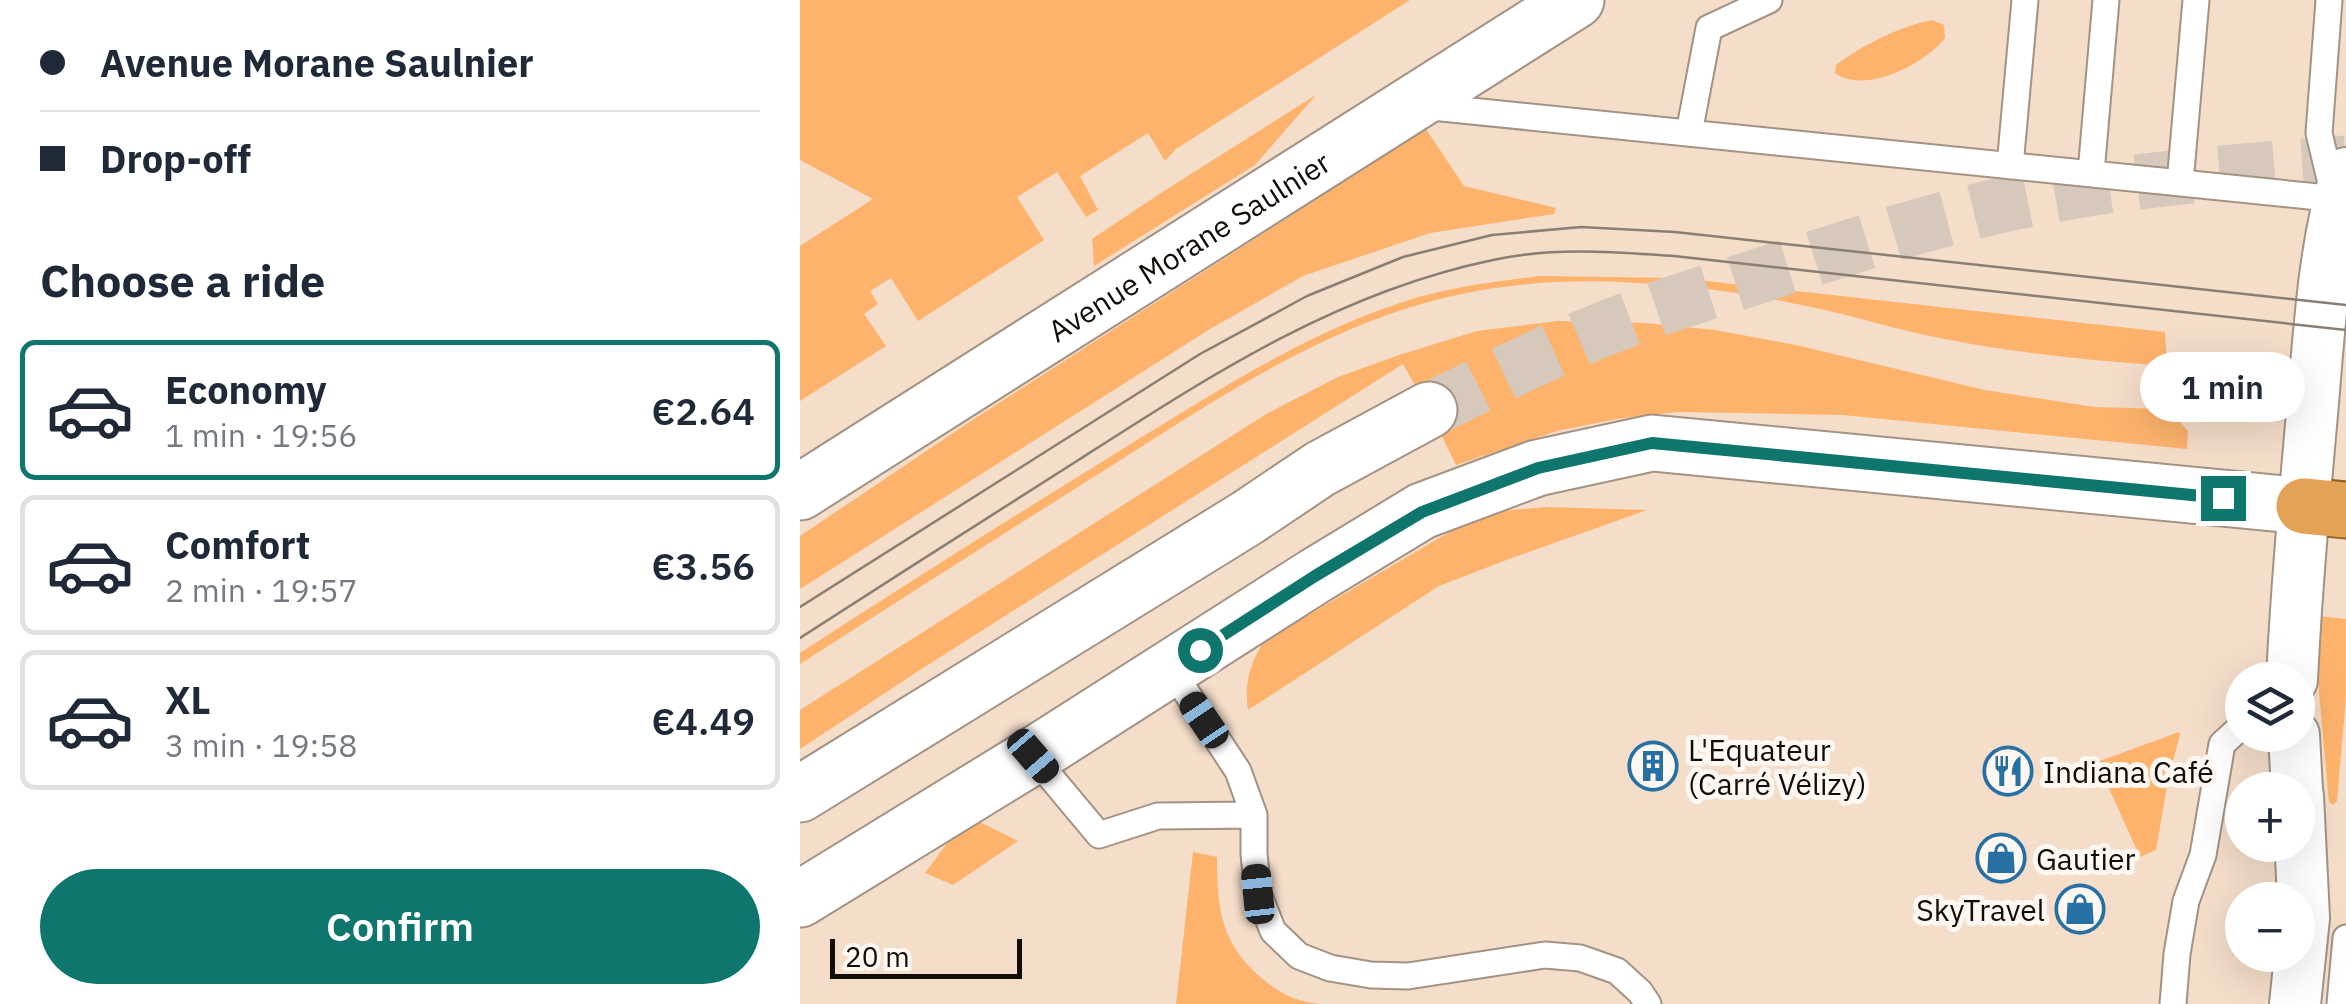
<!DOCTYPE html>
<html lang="en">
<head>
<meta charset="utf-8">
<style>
	:root { --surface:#fff; --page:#f6f6f7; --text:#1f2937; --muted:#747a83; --line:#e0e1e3; --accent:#0f766e }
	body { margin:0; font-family:"IBM Plex Sans",sans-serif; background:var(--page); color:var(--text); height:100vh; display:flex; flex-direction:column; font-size:38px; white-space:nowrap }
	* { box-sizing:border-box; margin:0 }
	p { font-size:32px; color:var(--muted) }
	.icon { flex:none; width:55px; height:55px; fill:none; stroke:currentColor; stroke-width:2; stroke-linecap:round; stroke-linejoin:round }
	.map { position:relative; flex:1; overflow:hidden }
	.side { display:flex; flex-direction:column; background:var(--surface); width:800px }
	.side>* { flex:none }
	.banner { display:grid; align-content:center; height:220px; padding:0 40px; background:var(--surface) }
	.fabs { position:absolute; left:1425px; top:662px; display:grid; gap:20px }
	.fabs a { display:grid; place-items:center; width:90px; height:90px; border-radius:50%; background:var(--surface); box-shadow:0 10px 40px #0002; font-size:50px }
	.scale { position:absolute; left:30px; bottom:25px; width:192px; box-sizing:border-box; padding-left:10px; border:5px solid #110c07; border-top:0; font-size:28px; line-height:35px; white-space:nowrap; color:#110c07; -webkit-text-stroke:8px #fff8f2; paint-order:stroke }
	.end { position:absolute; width:45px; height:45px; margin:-22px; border:12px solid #0f766e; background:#fff; box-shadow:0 0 0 5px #fff }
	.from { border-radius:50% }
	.bubble { position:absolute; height:70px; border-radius:35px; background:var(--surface); box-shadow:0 10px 40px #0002; font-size:32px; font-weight:600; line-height:70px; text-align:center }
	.car { position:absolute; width:30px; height:60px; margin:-30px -15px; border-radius:12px; box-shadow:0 0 8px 2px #0007; background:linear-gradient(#222 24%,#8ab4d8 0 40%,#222 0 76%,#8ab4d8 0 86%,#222 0) }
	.banner b { display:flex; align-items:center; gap:35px; height:95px; font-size:38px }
	.banner b+b { border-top:2px solid var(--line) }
	.banner i { width:25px; height:25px; background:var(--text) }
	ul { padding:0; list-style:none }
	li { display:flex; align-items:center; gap:30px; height:140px; margin:0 20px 15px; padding:0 20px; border:5px solid var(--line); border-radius:15px }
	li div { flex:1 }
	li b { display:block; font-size:38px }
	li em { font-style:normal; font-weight:600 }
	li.current { border-color:var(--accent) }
	li>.icon { width:90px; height:90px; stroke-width:1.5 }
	h2 { padding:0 40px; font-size:45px; line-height:120px }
	.cta { display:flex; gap:20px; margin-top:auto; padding:20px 40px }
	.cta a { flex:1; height:115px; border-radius:60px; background:var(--accent); color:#fff; font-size:40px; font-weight:600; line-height:115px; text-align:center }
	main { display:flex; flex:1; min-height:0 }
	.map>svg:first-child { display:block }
</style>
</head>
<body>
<main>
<section class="side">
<div class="banner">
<b><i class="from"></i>Avenue Morane Saulnier</b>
<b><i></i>Drop-off</b>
</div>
<h2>Choose a ride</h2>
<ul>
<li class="current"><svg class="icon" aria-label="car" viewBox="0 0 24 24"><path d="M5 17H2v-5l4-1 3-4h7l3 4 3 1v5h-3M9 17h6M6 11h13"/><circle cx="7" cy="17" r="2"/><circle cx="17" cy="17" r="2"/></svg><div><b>Economy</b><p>1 min · 19:56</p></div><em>€2.64</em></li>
<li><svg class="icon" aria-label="car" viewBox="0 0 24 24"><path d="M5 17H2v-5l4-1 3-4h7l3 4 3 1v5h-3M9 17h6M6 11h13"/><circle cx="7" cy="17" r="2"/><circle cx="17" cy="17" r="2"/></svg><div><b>Comfort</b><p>2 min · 19:57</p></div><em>€3.56</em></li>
<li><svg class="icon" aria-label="car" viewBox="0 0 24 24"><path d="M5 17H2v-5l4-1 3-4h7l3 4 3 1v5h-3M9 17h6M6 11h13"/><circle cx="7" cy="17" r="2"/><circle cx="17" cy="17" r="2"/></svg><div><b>XL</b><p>3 min · 19:58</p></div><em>€4.49</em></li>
</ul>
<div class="cta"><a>Confirm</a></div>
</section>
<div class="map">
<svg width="1546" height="1004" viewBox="0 0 1546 1004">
	<rect width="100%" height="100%" fill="#f9e9da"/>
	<!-- built -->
	<path fill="#f4ddc9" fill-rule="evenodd" d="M0,0H1546V1004H0ZM1442,680H1498V735H1442ZM1442,790H1498V845H1442ZM1442,900H1498V955H1442Z"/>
	<!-- green -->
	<path fill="#fdb36c" d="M0,0H610L376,149L365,161L348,133L280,176L298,210L286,217L257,172L217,197L244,240L118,321L91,278L70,291L78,304L64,314L86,346L0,401V246L73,199L0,160Z
		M1132,20L1144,25L1145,38C1125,64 1065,95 1035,73L1036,65C1063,45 1098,27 1132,20Z
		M516,95L455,165L294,266L292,239L364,191Z
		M626,129L664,186L756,208L754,214L630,233L503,276L410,329L0,589V536L171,421Z
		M740,276L880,278L1365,332L1367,366C1284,360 1202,352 1120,334C1088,327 1057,317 1025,310C963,296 901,286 838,283C779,279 715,282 657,295C526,323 411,403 300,473C200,536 100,600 0,664V653C109,582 219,513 329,445C418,391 505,333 606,301C649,287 695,282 740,276Z
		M757,321L845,323L915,330L996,345L1185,390L1294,407L1368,409L1388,431L1387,449L1043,415L877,412L817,419L757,431L656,465L629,410L603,364L123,668L0,749V710L468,413L538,377L599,355L677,331Z
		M747,507L847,510L709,559L639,586L448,710C444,683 450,664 464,641L653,530L701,511Z
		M1519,616L1546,619V698L1537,801L1533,805L1529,802L1517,670Z
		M1379,732L1380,734L1368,781L1356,850L1340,857L1297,762Z
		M180,822L218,841L153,885L125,873L151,838Z
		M393,852L417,857C417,913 422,948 469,984C485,996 500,1002 520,1004H376Z"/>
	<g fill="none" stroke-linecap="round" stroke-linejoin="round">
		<!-- secondary-tunnel -->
		<path stroke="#d6c8ba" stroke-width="55" stroke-dasharray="55 28" stroke-linecap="butt" d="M629,410C695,378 761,344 830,319C877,301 926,287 974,271C1051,247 1128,221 1207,204C1318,180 1433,171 1546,163"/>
		<!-- service casing -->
		<g stroke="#a29385" stroke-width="29">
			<path id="service" d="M622,106L1538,199L1529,175L1519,133L1529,0
				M889,133L909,28L969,0
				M1210,166L1225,0
				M1291,173L1306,0
				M1380,183L1396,0
				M371,669L438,771L454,815V854L458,893L473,931L499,956L530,968L571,975L608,976L745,955L780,958L817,971L840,992L848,1004
				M233,756L299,835L358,816L454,815
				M1373,1004L1377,954L1386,901L1403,855L1422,744L1442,726
				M1540,1004L1546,938"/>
		</g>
		<!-- minor casing -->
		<g stroke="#a29385" stroke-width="54">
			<path id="minor" d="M1492,680C1496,591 1504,503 1512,414C1519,334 1523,251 1546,173
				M1494,735L1497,790
				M1495,1004L1504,918L1498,796"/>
		</g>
		<!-- secondary casing -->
		<g stroke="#a29385" stroke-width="59">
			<g id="secondary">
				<path id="s1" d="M0,492L776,0"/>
				<path d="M0,794L447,518L520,469L629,410"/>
				<path d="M0,899L233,756L515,576L622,511L737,468L852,443L1504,506"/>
			</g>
		</g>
		<!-- trunk casing -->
		<g stroke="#965f20" stroke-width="59">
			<path id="trunk" d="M1504,506L1546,510"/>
		</g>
		<!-- service -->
		<use href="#service" stroke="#fff" stroke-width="25"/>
		<!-- minor -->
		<use href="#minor" stroke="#fff" stroke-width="50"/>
		<!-- secondary -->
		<use href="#secondary" stroke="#fff" stroke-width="55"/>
		<!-- trunk -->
		<use href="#trunk" stroke="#e4a257" stroke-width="55"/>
		<!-- tram -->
		<path stroke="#887e74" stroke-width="2.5" d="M0,607L400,354L507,296L603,257L692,235L781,227L875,232L1546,305
			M0,638C93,578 187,518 280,459C411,375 538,292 693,260C753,247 814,252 874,256L1546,330"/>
	</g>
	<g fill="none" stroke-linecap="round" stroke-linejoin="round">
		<!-- route -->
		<path stroke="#0f766e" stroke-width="12" d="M400,650L515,576L622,512L738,468L852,443L1423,498"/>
	</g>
	<!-- icons -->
	<defs>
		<g id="building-ring" transform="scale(2.5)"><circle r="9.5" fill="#fff8f2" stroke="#2770a4" stroke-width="1.5"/><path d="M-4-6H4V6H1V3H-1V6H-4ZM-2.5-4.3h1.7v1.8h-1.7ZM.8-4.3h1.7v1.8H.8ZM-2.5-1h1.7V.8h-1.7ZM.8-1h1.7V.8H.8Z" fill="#2770a4"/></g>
		<g id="restaurant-ring" transform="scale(2.5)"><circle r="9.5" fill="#fff8f2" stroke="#2770a4" stroke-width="1.5"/><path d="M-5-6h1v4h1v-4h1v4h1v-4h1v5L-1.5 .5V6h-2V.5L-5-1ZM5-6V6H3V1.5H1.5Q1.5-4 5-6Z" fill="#2770a4"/></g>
		<g id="shop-ring" transform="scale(2.5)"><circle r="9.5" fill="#fff8f2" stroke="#2770a4" stroke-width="1.5"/><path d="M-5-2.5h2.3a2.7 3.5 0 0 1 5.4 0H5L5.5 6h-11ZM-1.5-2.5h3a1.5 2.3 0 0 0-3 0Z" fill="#2770a4"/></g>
	</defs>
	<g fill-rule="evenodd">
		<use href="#building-ring" x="853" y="766"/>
		<use href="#restaurant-ring" x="1208" y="771"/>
		<use href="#shop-ring" x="1201" y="858"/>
		<use href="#shop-ring" x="1280" y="909"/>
	</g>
	<g text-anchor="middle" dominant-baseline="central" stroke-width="10" stroke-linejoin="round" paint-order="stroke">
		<!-- street labels -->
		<g font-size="30" fill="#110c07" stroke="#fff8f2">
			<text stroke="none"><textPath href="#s1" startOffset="460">Avenue Morane Saulnier</textPath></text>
		</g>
		<!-- poi labels -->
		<g font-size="30" fill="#110c07" stroke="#fff8f2" text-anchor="start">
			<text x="888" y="749">L'Equateur<tspan x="888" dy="34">(Carré Vélizy)</tspan></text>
			<text x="1243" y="771">Indiana Café</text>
			<text x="1236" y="858">Gautier</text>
			<text x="1245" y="909" text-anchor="end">SkyTravel</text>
		</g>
	</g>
</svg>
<div class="fabs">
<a><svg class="icon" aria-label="layers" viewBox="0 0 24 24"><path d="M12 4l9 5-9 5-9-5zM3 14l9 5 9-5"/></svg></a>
<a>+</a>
<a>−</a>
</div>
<div class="scale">20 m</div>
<i class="end from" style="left:400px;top:650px"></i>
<i class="end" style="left:1423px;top:498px"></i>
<div class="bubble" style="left:1340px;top:352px;width:165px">1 min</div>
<i class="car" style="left:404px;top:720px;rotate:326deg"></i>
<i class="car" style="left:233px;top:756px;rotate:139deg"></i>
<i class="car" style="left:458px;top:894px;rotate:354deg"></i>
</div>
</main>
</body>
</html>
